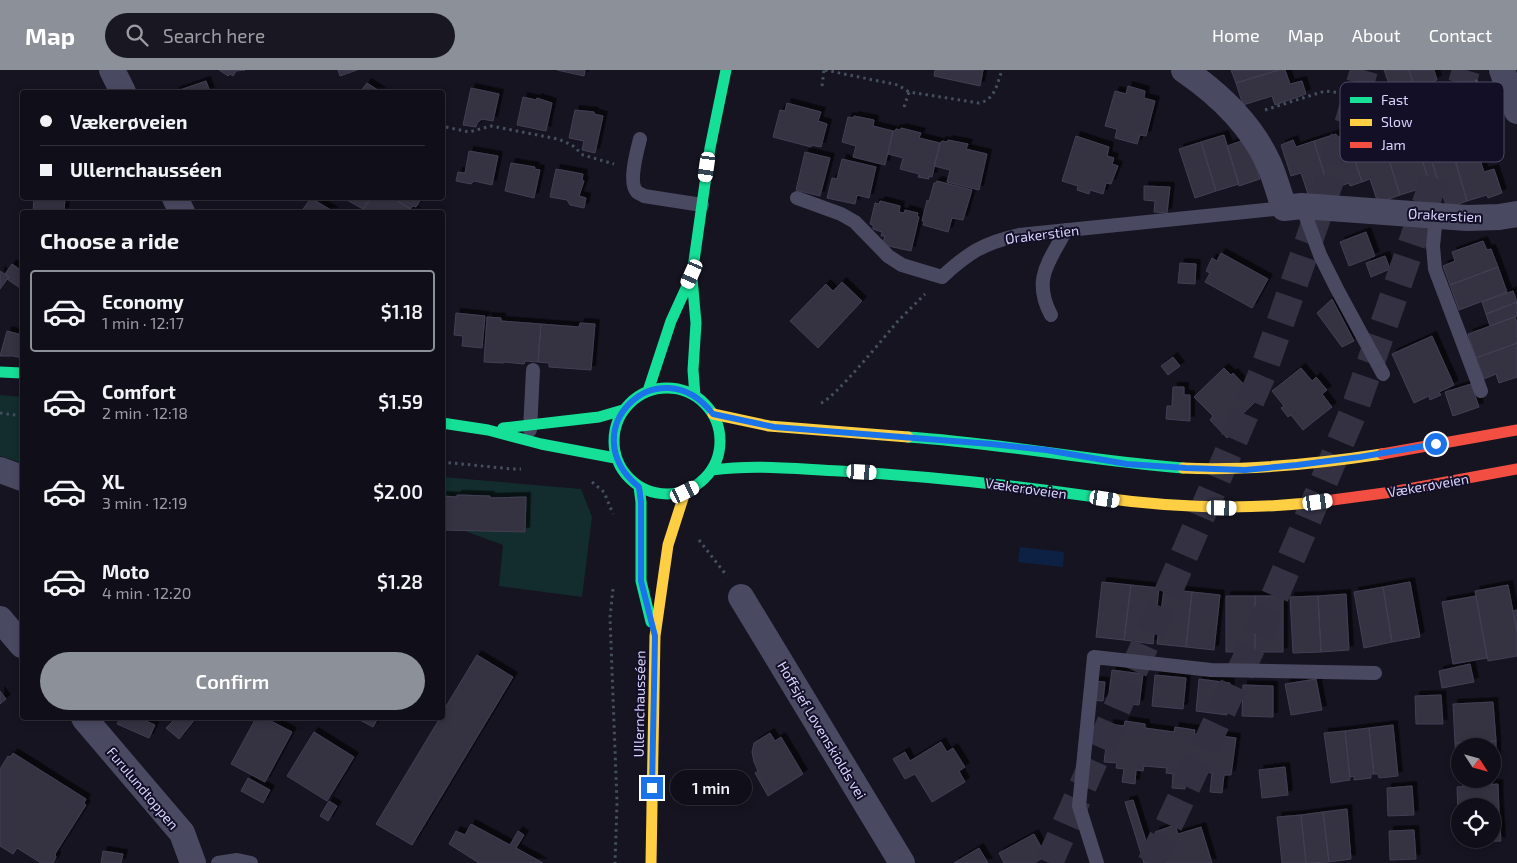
<!DOCTYPE html>
<html lang="en">
<head>
<meta charset="utf-8">
<style>
	:root { --surface:#100f19; --page:#191822; --text:#f1f3f6; --muted:#9c9ca2; --line:#302f38; --accent:#8c9099 }
	body { margin:0; font-family:"Exo 2",sans-serif; background:var(--page); color:var(--text); height:100vh; display:flex; flex-direction:column; font-size:19px; white-space:nowrap }
	* { box-sizing:border-box; margin:0 }
	p { font-size:16px; color:var(--muted) }
	.icon { flex:none; width:28px; height:28px; fill:none; stroke:currentColor; stroke-width:2; stroke-linecap:round; stroke-linejoin:round }
	.map { position:relative; flex:1; overflow:hidden }
	.panel { position:absolute; left:20px; top:140px; width:425px; height:510px; display:flex; flex-direction:column; background:var(--surface); border-radius:5px; box-shadow:0 2px 8px #0003,0 0 0 1px var(--line) }
	.panel>* { flex:none }
	.top-card { position:absolute; left:20px; top:20px; width:425px; height:110px; border-radius:5px; box-shadow:0 2px 8px #0003,0 0 0 1px var(--line); display:grid; align-content:center; height:110px; padding:0 20px; background:var(--surface) }
	.needle { width:32px; rotate:126deg }
	.tools { position:absolute; left:1451px; top:668px; display:grid; gap:10px }
	.tools a { display:grid; place-items:center; width:50px; height:50px; border-radius:50%; background:var(--surface); box-shadow:0 2px 8px #0003,0 0 0 1px var(--line); font-size:25px }
	.end { position:absolute; width:22px; height:22px; margin:-11px; border:6px solid #1a73e8; background:#fff; box-shadow:0 0 0 2px #fff }
	.from { border-radius:50% }
	.bubble { position:absolute; height:35px; border-radius:18px; background:var(--surface); box-shadow:0 2px 8px #0003,0 0 0 1px var(--line); font-size:16px; font-weight:600; line-height:35px; text-align:center }
	.car { position:absolute; width:15px; height:30px; margin:-15px -8px; border-radius:6px; box-shadow:0 0 4px 1px #0007; background:linear-gradient(#fff 24%,#345 0 40%,#fff 0 76%,#345 0 86%,#fff 0) }
	.top-card b { display:flex; align-items:center; gap:18px; height:48px; font-size:19px }
	.top-card b+b { border-top:1px solid var(--line) }
	.top-card i { width:12px; height:12px; background:var(--text) }
	ul { padding:0; list-style:none }
	li { display:flex; align-items:center; gap:15px; height:82px; margin:0 10px 8px; padding:0 10px; border:2px solid transparent; border-radius:5px }
	li div { flex:1 }
	li b { display:block; font-size:19px }
	li em { font-style:normal; font-weight:600 }
	li.active { border-color:var(--accent) }
	li>.icon { width:45px; height:45px; stroke-width:1.5 }
	h2 { padding:0 20px; font-size:22px; line-height:60px }
	.cta { display:flex; gap:10px; margin-top:auto; padding:10px 20px }
	.cta a { flex:1; height:58px; border-radius:30px; background:var(--accent); color:#fff; font-size:20px; font-weight:600; line-height:58px; text-align:center }
	header { display:flex; align-items:center; gap:30px; box-sizing:border-box; height:70px; padding:0 25px; background:var(--accent); color:#fff }
	header strong { font-size:24px }
	nav { display:flex; gap:28px; margin-inline-start:auto; font-size:18px }
	.search { width:350px; height:45px; background:var(--page); display:flex; align-items:center; gap:12px; box-sizing:border-box; padding:0 18px; border-radius:28px; color:var(--muted); font-size:19px }
	.map>svg:first-child { display:block }
</style>
</head>
<body>
<header>
<strong>Map</strong>
<div class="search"><svg class="icon" aria-label="search" viewBox="0 0 24 24"><circle cx="10" cy="10" r="6"/><path d="M15 15l6 6"/></svg>Search here</div>
<nav><a>Home</a><a>Map</a><a>About</a><a>Contact</a></nav>
</header>
<div class="map">
<svg width="1517" height="793" viewBox="0 0 1517 793">
	<defs>
		<filter id="shadow"><feDropShadow dx="4.5" dy="-4.5" stdDeviation="0" flood-color="#0009"/></filter>
	</defs>
	<rect width="100%" height="100%" fill="#161421"/>
	<!-- green -->
	<path fill="#132c2d" d="M0,325L22,327V393L0,386Z
		M442,407L581,419L592,447L582,527L499,516L503,475L443,453Z"/>
	<!-- water -->
	<path fill="#0d2144" d="M1020,477L1064,482L1063,497L1018,492Z"/>
	<!-- building -->
	<path fill="#343243" stroke="#433f54" filter="url(#shadow)" d="M219,0H245L236,1L233,6L230,4L228,6Z
		M338,0H357L340,6Z
		M557,0H585L584,6Z
		M935,0H983L980,16L934,6Z
		M1231,0H1279L1236,13Z
		M1279,0H1285L1290,14L1302,11L1306,24L1275,35L1272,26L1243,35L1236,13Z
		M1384,0H1409L1415,21L1407,23L1406,21L1393,25Z
		M1409,0H1434L1437,10L1415,18Z
		M206,11L210,22H174Z
		M367,13L381,22H360Z
		M1128,16L1145,21L1144,28L1155,31L1146,66L1140,65L1137,74L1115,68L1117,59L1105,56L1115,21L1126,24Z
		M471,18L499,24L493,51L482,49L477,53L476,57L463,55Z
		M523,27L536,30L537,28L552,33L546,61L517,55Z
		M787,33L821,42L818,51L827,54L821,77L811,75V77L773,67L780,40L785,41Z
		M575,40L594,42V44L603,46L595,83L582,80L584,71L569,68Z
		M854,46L874,50L873,56L893,61L885,95L853,87L856,76L842,72L848,47L853,48Z
		M901,58L921,63L919,68L940,73L932,107L929,106V109L918,107L919,104L900,99L903,88L888,84L893,61H895L896,59L900,60Z
		M1467,63L1471,76L1475,75V77L1484,74L1488,84L1479,87L1484,102L1494,99L1502,123L1488,128L1487,125L1467,131L1449,69Z
		M1336,64L1343,83L1342,79L1350,75L1362,112L1350,116L1349,113L1329,120L1314,71Z
		M1224,65L1239,114L1216,121L1201,72Z
		M1379,65L1383,77H1385L1400,125L1378,133L1370,109L1362,112L1350,75L1356,73L1357,78L1362,76L1361,70Z
		M1076,66L1109,77L1107,86L1114,88L1112,94L1118,96L1111,114L1106,113L1103,124L1090,120L1089,124L1077,120L1078,116L1062,111Z
		M1414,67L1431,117L1420,120L1419,119L1400,125L1385,77Z
		M1247,69L1260,109L1239,116L1227,76Z
		M1449,69L1467,131L1447,138L1431,89L1435,88L1430,75Z
		M948,70L968,74L966,79L987,84L979,120L947,112L950,100L934,96L940,73L942,71L947,72Z
		M1293,70L1296,77L1314,71L1329,120L1309,127L1301,103L1291,106L1281,75Z
		M1201,72L1216,121L1195,128L1179,79Z
		M469,81L498,86L492,115L474,111L471,114L456,111L458,102L465,103Z
		M1432,81L1435,88L1431,89L1439,114L1431,117L1421,86Z
		M805,82L830,88L820,126L796,120Z
		M842,89L876,97L869,128L857,125L855,134L827,128L832,108L837,109Z
		M511,93L535,97L534,99L540,100L534,128L505,121Z
		M556,99L583,104L582,110L584,111L579,126L586,128L584,138L570,135L567,130L550,127Z
		M937,111L972,120L963,150L952,148L948,162L923,155L924,151H922L927,130L929,131L934,113H936Z
		M1144,116L1170,117L1167,143L1154,142L1155,131L1144,130Z
		M34,128H65L64,142H33Z
		M311,128L334,142H301Z
		M346,128H371L363,139L345,129Z
		M371,128H393L416,142H367L363,139Z
		M393,128H418L421,129L416,137L413,136L410,139Z
		M880,131L900,136L899,142L904,143L905,140L918,143L917,146L919,147L911,181L884,175L883,172L885,166H881L882,162L873,159V155L870,154L875,133L879,134Z
		M1366,162L1375,186L1349,196L1340,172Z
		M1483,171L1487,180L1491,179L1498,197L1450,215L1443,196L1455,191L1452,182Z
		M1221,183L1268,209L1252,238L1205,212L1210,203L1206,201L1212,188L1217,191Z
		M1385,186L1390,199L1371,207L1366,193Z
		M1180,193L1196,194L1195,214L1178,213Z
		M12,194L22,201V214L20,218L7,209L9,207L5,204Z
		M1498,197L1507,222L1459,240L1450,215Z
		M0,201L9,207L0,219Z
		M842,212L862,231L818,278L790,251L826,214L833,221Z
		M1513,221L1517,232L1486,244L1482,232Z
		M1332,229L1354,271L1342,277L1317,243Z
		M1517,232V246L1490,256L1486,244Z
		M456,243L485,246L482,278L462,276L463,266L454,265Z
		M487,247L501,248V251L541,254L538,292L525,291L524,294L504,292V293L484,292Z
		M1515,247L1517,252V273L1476,288L1468,264Z
		M580,253L595,254L591,300L549,297V293L538,292L541,254L579,257Z
		M7,261L22,265V288L13,286H0Z
		M1432,266L1454,315L1439,322L1441,325L1430,330L1429,326L1414,333L1392,284Z
		M1517,273V307L1499,313L1496,304L1484,309L1476,288Z
		M1173,287L1180,296L1168,305L1161,296Z
		M1224,298L1231,305L1233,303L1248,319L1245,322L1255,332L1235,351L1239,356L1227,368L1210,350L1213,346L1194,327Z
		M1301,298L1312,311L1316,307L1327,320L1322,324L1332,337L1303,360L1291,345L1288,347L1281,338L1284,336L1272,321Z
		M1471,314L1479,337L1453,346L1445,322Z
		M1173,317H1184V325H1190V351L1166,349L1167,336H1172Z
		M457,425L490,426V428L526,427L525,462L442,460V426L457,427Z
		M1102,512L1131,515L1124,570L1096,567Z
		M1410,512L1420,567L1392,572L1383,517Z
		M1131,515L1159,518L1153,574L1124,570Z
		M1508,515L1517,562V586L1488,591L1475,521Z
		M1383,517L1392,572L1364,578L1354,522Z
		M1164,519L1192,522L1186,577L1157,574Z
		M1192,522L1220,525L1214,580L1186,577Z
		M1346,524L1349,580L1321,582L1318,526Z
		M1226,526H1255V582H1226Z
		M1255,526H1283V582H1255Z
		M1318,526L1321,582L1293,583L1290,527Z
		M1476,526L1487,588L1453,594L1442,532Z
		M1517,540V562L1513,541Z
		M477,585L513,607L412,775L376,754L440,648H442V643Z
		M1470,594L1474,612L1442,618L1439,601Z
		M1112,600L1143,604L1139,635L1108,632Z
		M1155,605L1186,608L1183,639L1152,636Z
		M1199,609L1230,613L1227,645L1196,641Z
		M1316,609L1322,640L1291,645L1285,614Z
		M1093,611L1105,612L1103,631L1091,630Z
		M1243,615L1273,616V647L1242,646Z
		M0,621L6,629L0,634Z
		M1441,625L1443,654H1416L1415,626Z
		M1493,632L1496,671L1455,673L1453,634Z
		M120,648H139L155,655L149,668L117,654Z
		M176,648H196L179,669L166,658Z
		M256,648H265L292,662L265,712L231,694Z
		M356,648H378L373,657Z
		M1125,651L1145,654V658L1174,662L1175,657L1195,660L1194,664L1210,666V661L1220,663V666L1236,668L1231,705H1224L1222,723L1210,722L1212,703L1194,701V706L1186,705L1185,719L1172,718L1173,704L1166,703L1167,698L1144,696L1143,701L1136,700L1135,714L1122,712L1124,699L1116,698L1117,693L1104,692L1109,654L1124,656Z
		M1393,655L1398,706L1379,708L1378,704H1374L1369,658Z
		M1369,658L1374,704H1371V708L1354,710V706L1350,707L1345,661Z
		M1345,661L1350,710L1331,713L1324,663Z
		M314,662L354,687L327,731L287,706Z
		M770,663L775,671L781,667L803,704L768,726L755,703L758,701L754,692L752,682L754,673Z
		M1496,671V688L1492,689V676H1460V690H1456L1455,673Z
		M941,672L947,682L953,678L965,697L959,701L965,712L932,732L915,704L905,709L893,689L905,682L910,691Z
		M13,683L86,729L84,733L86,735L55,784L56,787L53,793H41L17,778L13,784L0,776V699L8,686L10,687Z
		M1285,697L1288,725L1262,728L1259,700Z
		M248,708L270,720L263,733L241,721Z
		M1463,709H1492V715L1463,716Z
		M1498,714L1499,741L1492,742V736H1460V743H1458L1457,717Z
		M1412,716L1414,745L1388,746L1387,718Z
		M1133,730L1153,793H1144L1125,732Z
		M329,731L337,736L328,751L320,746Z
		M1347,739L1351,789L1329,792L1323,742Z
		M1499,741L1501,771L1460,773L1458,743H1460V769H1492V742Z
		M1323,742L1329,792L1306,793L1301,745Z
		M1301,745L1306,793H1282L1277,747Z
		M471,754L510,775L518,761L524,765L516,778L543,793H479L449,774L456,761L465,765Z
		M1175,755L1178,764L1201,757L1212,793H1164L1155,762Z
		M1414,760L1416,789L1390,790L1389,761Z
		M1034,764L1046,786L1034,793H1004L999,783Z
		M979,778L988,793H954Z
		M103,781L123,784L121,793H101Z"/>
	<g fill="none" stroke-linecap="round" stroke-linejoin="round">
		<!-- highway-tunnel -->
		<path stroke="#333142" stroke-width="28" stroke-dasharray="28 14" stroke-linecap="butt" d="M1049,793L1180,495L1263,302L1340,82L1364,0
			M1151,793L1269,540L1355,338L1434,110L1466,0"/>
		<!-- path -->
		<path stroke="#44505f" stroke-width="3" stroke-dasharray="2.5 4" stroke-linecap="butt" d="M825,0L898,15L909,22
			M822,16L824,0
			M904,37L909,22L979,33C995,30 997,14 1002,0
			M1265,40L1325,21L1342,23L1392,38L1407,39L1479,10
			M446,57L469,62L491,56L558,69L572,75L583,85L614,94
			M821,333C834,329 886,265 898,251C907,242 916,233 925,224
			M0,343L22,346
			M442,392L512,399H521
			M592,412L604,422L613,444
			M699,470L727,506
			M613,519L610,547L617,733L615,793"/>
		<!-- lane -->
		<path stroke="#4a4962" stroke-width="14" d="M640,69C637,81 628,113 637,122C638,123 643,125 644,126L702,135
			M797,128L841,144L855,152L888,186L902,195L942,207C968,183 983,173 1019,165L1284,138
			M1302,136L1320,185L1337,219L1383,304
			M1436,146L1433,176L1435,199L1481,321
			M1051,245C1032,209 1049,192 1066,160
			M530,360L533,300
			M218,793L237,790L251,793
			M1097,793L1079,736L1094,587L1211,600L1375,603"/>
		<!-- street -->
		<path stroke="#4a4962" stroke-width="26" d="M112,0L123,22
			M1184,0C1219,24 1251,54 1269,94C1275,108 1279,123 1284,138L1302,136L1467,148L1499,147L1517,144
			M1502,0L1517,41
			M175,128L182,142
			M0,400L22,408
			M741,527L902,793
			M0,549L22,575
			M84,648L182,763L193,793"/>
		<!-- fast -->
		<path stroke="#16e098" stroke-width="11" d="M692,208L696,253L693,300L695,326
			M0,302L22,303
			M614 371a53 53 0 1 1 106 0a53 53 0 1 1-106 0Z
			M648,321L671,251L692,205L710,78L726,0
			M442,353L488,360L541,374L615,388
			M503,358L599,347L623,340
			M908,367C1000,373 1091,391 1183,398
			M712,400C755,394 797,399 840,401C926,406 1011,415 1096,427
			M639,417L641,432V511L651,552"/>
		<!-- slow -->
		<path stroke="#ffcf43" stroke-width="11" d="M713,344L769,356L908,367
			M1183,398C1250,401 1316,394 1382,384
			M1096,427C1173,438 1248,441 1325,431
			M651,793L655,566L668,475L685,422"/>
		<!-- jam -->
		<path stroke="#f24e42" stroke-width="11" d="M1382,384L1517,360
			M1325,431L1392,422L1517,399"/>
	</g>
	<g fill="none" stroke-linecap="round" stroke-linejoin="round">
		<!-- route -->
		<path stroke="#1a73e8" stroke-width="6" d="M652,718L655,566L641,511V432L639,417C570,361 659,274 713,344L774,357L991,374L1046,380L1127,394L1186,398L1245,400L1297,395L1360,387L1436,374"/>
	</g>
	<g text-anchor="middle" dominant-baseline="central" stroke-width="4" stroke-linejoin="round" paint-order="stroke">
		<!-- street labels -->
		<g font-size="14" fill="#d9d4ff" stroke="#130f26">
			<text transform="translate(1445 145) rotate(3)">Ørakerstien</text>
			<text transform="translate(1042 164) rotate(-7)">Ørakerstien</text>
			<text transform="translate(1428 415) rotate(-10)">Vækerøveien</text>
			<text transform="translate(1026 418) rotate(8)">Vækerøveien</text>
			<text transform="translate(639 634) rotate(-89)">Ullernchausséen</text>
			<text transform="translate(822 660) rotate(59)">Hoffsjef Løvenskiolds vei</text>
			<text transform="translate(143 718) rotate(50)">Furulundtoppen</text>
		</g>
	</g>
	<!-- legend -->
	<rect x="1340" y="12" width="164" height="80" rx="8" fill="#130f26" stroke="#4e4a67" stroke-width="1"/>
	<rect x="1350" y="27" width="22" height="6" fill="#16e098"/>
	<rect x="1350" y="49" width="22" height="7" fill="#ffcf43"/>
	<rect x="1350" y="72" width="22" height="6" fill="#f24e42"/>
	<g font-size="14" fill="#d9d4ff">
		<text x="1381" y="35">Fast</text>
		<text x="1381" y="57">Slow</text>
		<text x="1381" y="80">Jam</text>
	</g>
</svg>
<div class="tools">
<a><svg class="needle" viewBox="-14 -14 28 28"><path d="M0-13l5 13h-10z" fill="#e53935"/><path d="M0 13l5-13h-10z" fill="#9c9ca2"/></svg></a>
<a><svg class="icon" aria-label="locate" viewBox="0 0 24 24"><circle cx="12" cy="12" r="6"/><path d="M12 2v4M12 18v4M2 12h4M18 12h4"/></svg></a>
</div>
<i class="end from" style="left:1436px;top:374px"></i>
<i class="end" style="left:652px;top:718px"></i>
<div class="bubble" style="left:670px;top:700px;width:82px">1 min</div>
<i class="car" style="left:707px;top:97px;rotate:188deg"></i>
<i class="car" style="left:692px;top:204px;rotate:204deg"></i>
<i class="car" style="left:862px;top:402px;rotate:93deg"></i>
<i class="car" style="left:685px;top:422px;rotate:64deg"></i>
<i class="car" style="left:1105px;top:429px;rotate:99deg"></i>
<i class="car" style="left:1318px;top:432px;rotate:82deg"></i>
<i class="car" style="left:1222px;top:438px;rotate:91deg"></i>
<div class="top-card">
<b><i class="from"></i>Vækerøveien</b>
<b><i></i>Ullernchausséen</b>
</div>
<section class="panel">
<h2>Choose a ride</h2>
<ul>
<li class="active"><svg class="icon" aria-label="car" viewBox="0 0 24 24"><path d="M5 17H2v-5l4-1 3-4h7l3 4 3 1v5h-3M9 17h6M6 11h13"/><circle cx="7" cy="17" r="2"/><circle cx="17" cy="17" r="2"/></svg><div><b>Economy</b><p>1 min · 12:17</p></div><em>$1.18</em></li>
<li><svg class="icon" aria-label="car" viewBox="0 0 24 24"><path d="M5 17H2v-5l4-1 3-4h7l3 4 3 1v5h-3M9 17h6M6 11h13"/><circle cx="7" cy="17" r="2"/><circle cx="17" cy="17" r="2"/></svg><div><b>Comfort</b><p>2 min · 12:18</p></div><em>$1.59</em></li>
<li><svg class="icon" aria-label="car" viewBox="0 0 24 24"><path d="M5 17H2v-5l4-1 3-4h7l3 4 3 1v5h-3M9 17h6M6 11h13"/><circle cx="7" cy="17" r="2"/><circle cx="17" cy="17" r="2"/></svg><div><b>XL</b><p>3 min · 12:19</p></div><em>$2.00</em></li>
<li><svg class="icon" aria-label="car" viewBox="0 0 24 24"><path d="M5 17H2v-5l4-1 3-4h7l3 4 3 1v5h-3M9 17h6M6 11h13"/><circle cx="7" cy="17" r="2"/><circle cx="17" cy="17" r="2"/></svg><div><b>Moto</b><p>4 min · 12:20</p></div><em>$1.28</em></li>
</ul>
<div class="cta"><a>Confirm</a></div>
</section>
</div>
</body>
</html>
